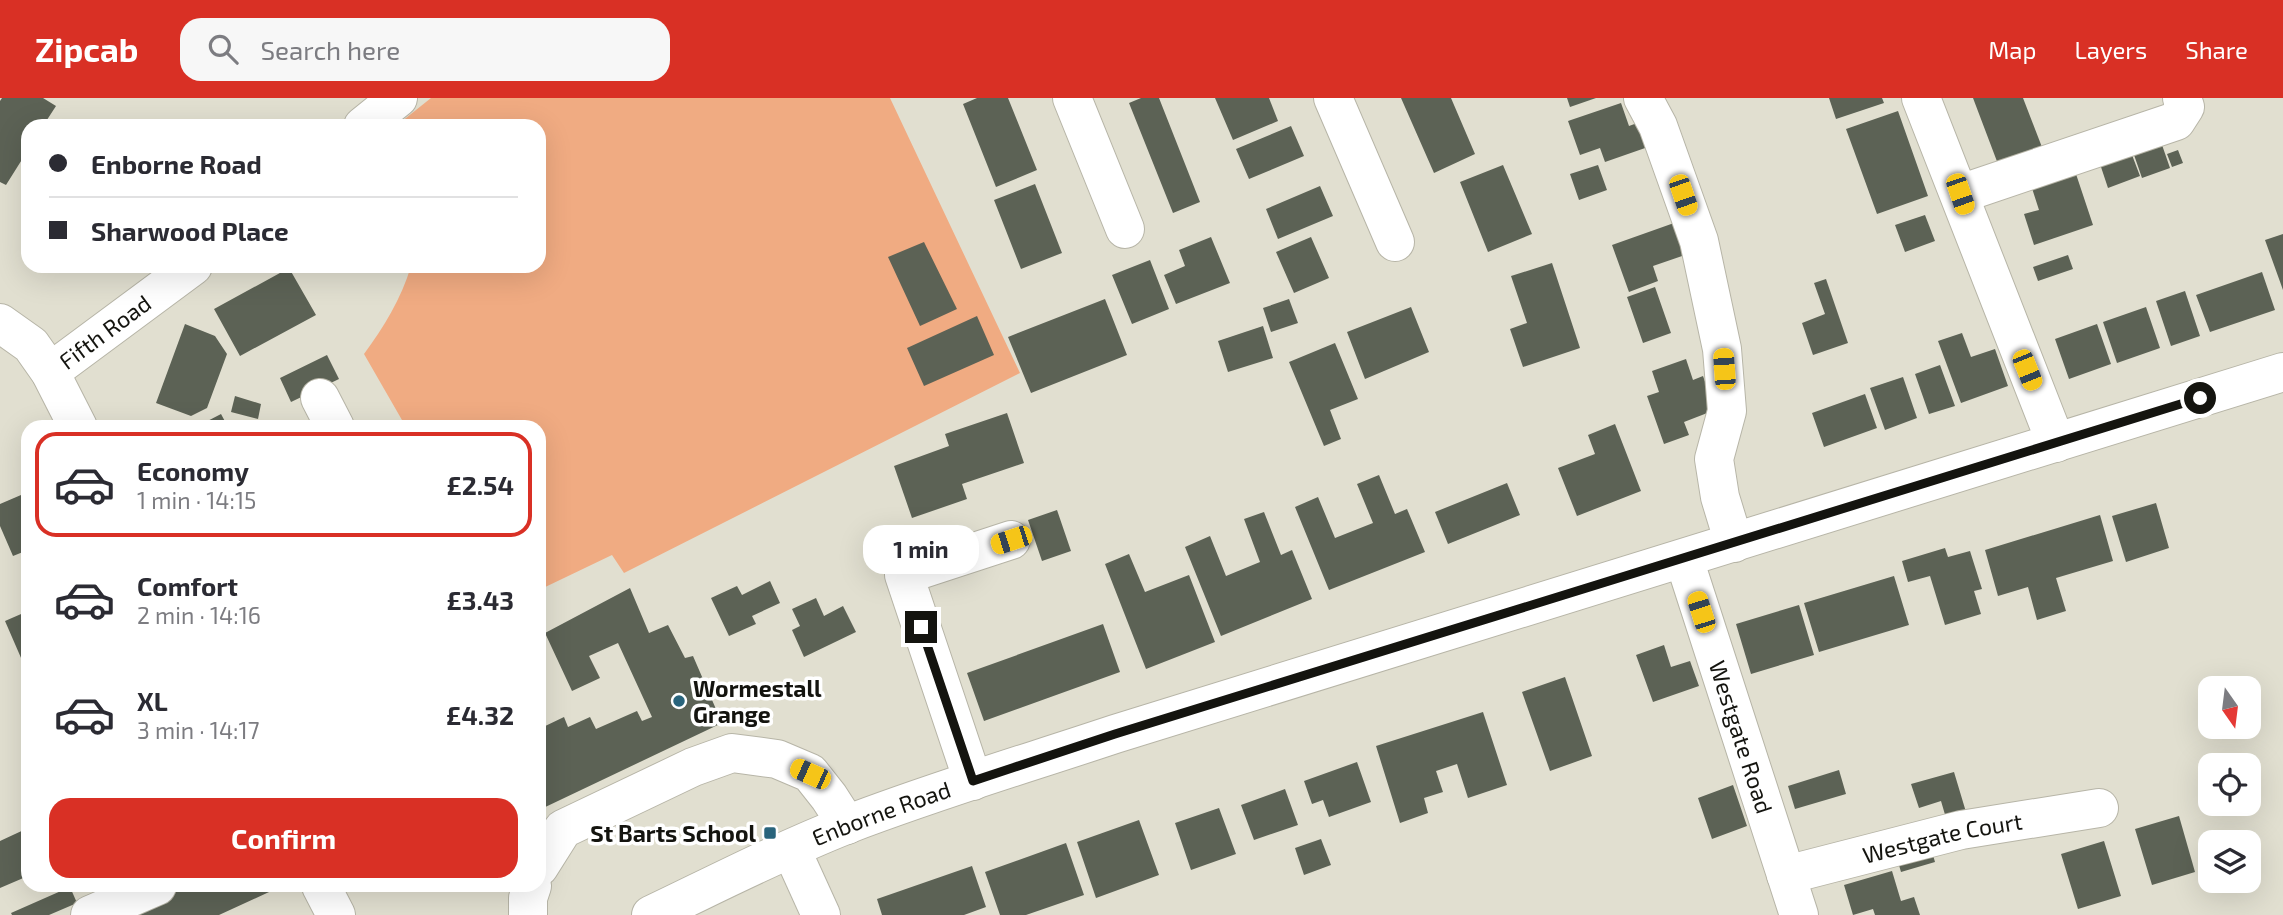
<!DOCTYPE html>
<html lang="en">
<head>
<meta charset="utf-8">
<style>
	:root { --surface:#fff; --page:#f7f7f7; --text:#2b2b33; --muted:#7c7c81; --line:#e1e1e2; --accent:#d93025 }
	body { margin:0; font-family:"Exo 2",sans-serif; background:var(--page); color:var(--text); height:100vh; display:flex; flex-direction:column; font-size:26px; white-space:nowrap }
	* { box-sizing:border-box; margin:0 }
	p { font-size:23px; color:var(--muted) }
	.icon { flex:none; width:38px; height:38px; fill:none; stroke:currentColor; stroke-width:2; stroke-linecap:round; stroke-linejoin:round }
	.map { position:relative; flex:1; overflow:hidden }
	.details { position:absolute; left:21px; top:322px; width:525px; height:472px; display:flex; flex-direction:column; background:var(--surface); border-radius:21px; box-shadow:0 7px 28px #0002 }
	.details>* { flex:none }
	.hud { position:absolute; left:21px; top:21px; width:525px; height:154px; border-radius:21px; box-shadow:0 7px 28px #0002; display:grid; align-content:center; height:154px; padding:0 28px; background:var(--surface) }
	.needle { width:46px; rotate:166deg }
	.buttons { position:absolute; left:2198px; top:578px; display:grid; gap:14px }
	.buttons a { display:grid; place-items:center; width:63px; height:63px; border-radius:14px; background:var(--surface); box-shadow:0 7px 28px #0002; font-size:35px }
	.end { position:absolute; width:32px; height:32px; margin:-16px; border:9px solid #14140f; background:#fff; box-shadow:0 0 0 4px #fff }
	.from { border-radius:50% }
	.bubble { position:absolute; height:49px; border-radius:21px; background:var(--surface); box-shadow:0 7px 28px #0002; font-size:23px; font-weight:700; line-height:49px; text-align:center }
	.car { position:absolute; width:21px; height:42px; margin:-21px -10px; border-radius:9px; box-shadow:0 0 5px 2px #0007; background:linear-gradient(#f5c518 24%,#345 0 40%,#f5c518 0 76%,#345 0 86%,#f5c518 0) }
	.hud b { display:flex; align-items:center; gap:24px; height:66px; font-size:26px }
	.hud b+b { border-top:2px solid var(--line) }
	.hud i { width:18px; height:18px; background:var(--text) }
	ul { padding:12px 0 0; list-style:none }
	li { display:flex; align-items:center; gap:21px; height:105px; margin:0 14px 10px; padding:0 14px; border:4px solid transparent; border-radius:21px }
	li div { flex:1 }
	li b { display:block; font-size:26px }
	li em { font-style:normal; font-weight:700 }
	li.active { border-color:var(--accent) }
	li>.icon { width:63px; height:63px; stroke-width:1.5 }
	.primary-button { display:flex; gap:14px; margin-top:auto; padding:14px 28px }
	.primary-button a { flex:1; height:80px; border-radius:21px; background:var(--accent); color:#fff; font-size:28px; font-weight:700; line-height:80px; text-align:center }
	header { display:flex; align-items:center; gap:42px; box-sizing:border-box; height:98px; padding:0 35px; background:var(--accent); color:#fff }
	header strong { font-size:33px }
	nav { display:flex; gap:38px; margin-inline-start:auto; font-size:24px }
	.search { width:490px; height:63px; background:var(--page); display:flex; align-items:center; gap:18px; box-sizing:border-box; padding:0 24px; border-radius:21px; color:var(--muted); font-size:26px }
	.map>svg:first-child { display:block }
</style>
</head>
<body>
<header>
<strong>Zipcab</strong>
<div class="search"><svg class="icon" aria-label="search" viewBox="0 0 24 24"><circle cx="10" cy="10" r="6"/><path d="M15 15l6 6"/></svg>Search here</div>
<nav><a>Map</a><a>Layers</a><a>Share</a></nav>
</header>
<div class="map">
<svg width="2283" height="817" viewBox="0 0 2283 817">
	<rect width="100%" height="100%" fill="#e1dfd0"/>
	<!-- green -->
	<path fill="#f0ab82" d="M431,0H890L1020,275L624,475L612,457L539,492V329H406L364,256C384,229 401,201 411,168H539V28H396Z"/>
	<!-- building -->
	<path fill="#5c6255" d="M2,0H43L56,8L43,28H28V52L6,87L0,84V3Z
		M977,0H1008L1037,72L996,89L963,6Z
		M1141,0H1159L1200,104L1173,115L1129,5Z
		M1215,0H1269L1278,23L1233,42Z
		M1401,0H1451L1475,56L1434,75Z
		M1567,0H1596L1570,9Z
		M1829,0H1882L1884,5L1836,21Z
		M1973,0H2023L2045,57L2001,74Z
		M1621,5L1629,28L1640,24L1648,49L1605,64L1600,50L1580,57L1568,23Z
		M1898,13L1928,98L1877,116L1846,31Z
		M1291,28L1304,58L1249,81L1236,51Z
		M2161,44L2170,70L2142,80L2133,54Z
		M2129,49L2140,78L2108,90L2098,60Z
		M2178,52L2183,65L2172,69L2167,56Z
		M1503,67L1532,136L1488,154L1460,84Z
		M1598,67L1607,92L1579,102L1570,76Z
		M2074,70L2093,127L2034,147L2024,116L2039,112L2030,84Z
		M1035,86L1062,155L1021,171L994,102Z
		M1320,88L1333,118L1278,141L1266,111Z
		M1925,117L1935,143L1905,154L1895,127Z
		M1674,125L1685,157L1653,168L1658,183L1629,194L1612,147Z
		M2283,136V192L2265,142Z
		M1211,139L1230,185L1176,206L1164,177L1185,168L1179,152Z
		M1311,139L1329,180L1294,195L1276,154Z
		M924,144L957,211L920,228L888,159Z
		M2068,157L2073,171L2038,183L2033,169Z
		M1150,162L1169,211L1132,226L1112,177Z
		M1552,165L1580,250L1523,269L1510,231L1527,225L1511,178Z
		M289,170L316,217L240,258L214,211Z
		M2262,174L2275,212L2210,234L2196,197Z
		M1826,181L1848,245L1813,257L1802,225L1825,216L1814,185Z
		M1655,189L1671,235L1643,245L1627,199Z
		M2185,193L2200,238L2171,248L2156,203Z
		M1105,201L1127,257L1031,295L1008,239Z
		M1289,201L1298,225L1271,234L1263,210Z
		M1411,209L1429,254L1365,281L1347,234Z
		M2146,209L2160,250L2117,265L2103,224Z
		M977,218L994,257L924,288L907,250Z
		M185,226L215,238L227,256L207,310L191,318L156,305Z
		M2097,226L2111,266L2069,281L2055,241Z
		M1263,228L1273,260L1228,274L1218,243Z
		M1962,235L1971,259L1995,251L2008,288L1961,305L1938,243Z
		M1335,245L1358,301L1330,312L1341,341L1324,348L1289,264Z
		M327,257L339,281L291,304L280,280Z
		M1686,261L1693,282L1703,278L1715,312L1684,324L1689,337L1664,346L1647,298L1659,294L1652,273Z
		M1940,267L1955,308L1929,316L1915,276Z
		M1903,279L1917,320L1885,332L1870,290Z
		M1865,296L1877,330L1824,349L1812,315Z
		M235,298L261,306L258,321L231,314Z
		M1007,315L1024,365L962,386L967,401L912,420L894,368L949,348L945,336Z
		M221,316L228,329H196Z
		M1615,326L1641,393L1577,418L1558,370L1595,356L1588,337Z
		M1379,377L1395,416L1407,411L1425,454L1329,492L1295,409L1318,399L1335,440L1373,425L1357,386Z
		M1507,385L1520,417L1448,446L1435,414Z
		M28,394V452L13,458L0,428V406Z
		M2156,405L2169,450L2126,464L2112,418Z
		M1057,412L1071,453L1042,463L1028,422Z
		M1264,414L1281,457L1292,452L1312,501L1221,538L1185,449L1210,438L1226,478L1260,464L1244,421Z
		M2100,417L2113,463L2056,480L2066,513L2037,522L2028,489L1998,498L1985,452Z
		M1945,450L1948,459L1970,453L1982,491L1974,493L1981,516L1945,527L1930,478L1908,484L1902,463Z
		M1129,456L1145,494L1189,477L1215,544L1146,571L1105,466Z
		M1894,478L1909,527L1819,554L1804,505Z
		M770,483L780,505L752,518L756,526L729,538L711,500L737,488L742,497Z
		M630,490L649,535L668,527L685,560L693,558L722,625L539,712V631L564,619L568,629L590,619L596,631L637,613L642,623L652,619L618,545L589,558L600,580L572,593L545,535Z
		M816,500L824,518L843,508L856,534L804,559L792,532L800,528L792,511Z
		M1799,507L1814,557L1751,576L1736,526Z
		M28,513V576L5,523Z
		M1103,526L1120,574L984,623L967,575Z
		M1664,547L1671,569L1690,563L1699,588L1653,604L1636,557Z
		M1565,579L1592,658L1550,673L1522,594Z
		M1483,614L1507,687L1468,700L1457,666L1436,673L1443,694L1424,700L1428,715L1400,725L1376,648Z
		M1357,664L1371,704L1329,719L1323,702L1312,706L1304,683Z
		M1839,672L1846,696L1795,711L1788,688Z
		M1954,674L1966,714L1946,720L1941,703L1919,710L1911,686Z
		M1733,687L1747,728L1712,741L1698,700Z
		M1285,691L1298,727L1254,742L1241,707Z
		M1219,710L1236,756L1191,772L1175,725Z
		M2179,718L2195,774L2152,787L2135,731Z
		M1139,722L1159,777L1096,800L1077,744Z
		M28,730V778L0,790V743Z
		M1321,741L1331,767L1304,777L1295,750Z
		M2104,743L2121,798L2078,811L2061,756Z
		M1066,745L1084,797L1026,817H1000L985,774Z
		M1930,747L1935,764L1901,774L1896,757Z
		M972,768L986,809L964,817H882L877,801Z
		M1892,773L1901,803L1914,799L1920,817H1875L1873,811L1853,817L1844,787Z
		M185,788H282L219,817H123Z
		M70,789L77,805L49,817H12L11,815Z"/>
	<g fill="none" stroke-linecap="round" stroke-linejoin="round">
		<!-- minor casing -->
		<g stroke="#b7b5a7" stroke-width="40">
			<g id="minor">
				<path d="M1072,0L1125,131"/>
				<path d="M1333,0L1395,144"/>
				<path d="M1643,0L1658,28L1699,143L1722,251L1727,313L1714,361L1720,399L1734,445"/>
				<path d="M1921,0L2056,345"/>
				<path d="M363,28L398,0"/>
				<path d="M1960,96L2176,23L2185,9L2182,0"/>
				<path d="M0,225L31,247L50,274L78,329"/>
				<path id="s1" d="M50,274L193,168"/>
				<path d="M320,300L335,329"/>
				<path id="s2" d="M1684,461L1799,817"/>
				<path d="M973,683L904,477L1011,442"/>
				<path d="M791,751L821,817"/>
				<path d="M539,769L563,731L693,669L732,655L777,661L810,675L829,699L847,727"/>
				<path id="s3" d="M1786,777L1961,732L2099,710"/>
				<path d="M321,788L336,817"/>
				<path d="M90,817L157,788"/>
				<path d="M528,817V800L532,788"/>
				<path id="s4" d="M651,817C716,786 780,753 846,727C934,693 1025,666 1115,636L2283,274"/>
			</g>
		</g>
		<!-- minor -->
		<use href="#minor" stroke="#fff" stroke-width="38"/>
	</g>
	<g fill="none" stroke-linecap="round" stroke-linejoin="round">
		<!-- route -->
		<path stroke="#14140f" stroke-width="9" d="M921,529L973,683L1115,636L2200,300"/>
	</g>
	<!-- markers -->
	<g fill="#29647c" stroke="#fff" stroke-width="2.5">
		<circle cx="679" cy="603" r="7"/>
		<rect x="763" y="728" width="14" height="14" rx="3.5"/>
	</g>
	<g text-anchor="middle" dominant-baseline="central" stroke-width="7" stroke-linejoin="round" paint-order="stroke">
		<!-- street labels -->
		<g font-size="23" fill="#14140f" stroke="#fff">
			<text stroke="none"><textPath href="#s1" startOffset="68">Fifth Road</textPath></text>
			<text stroke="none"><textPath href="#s2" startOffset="187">Westgate Road</textPath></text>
			<text stroke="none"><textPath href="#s4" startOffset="252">Enborne Road</textPath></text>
			<text stroke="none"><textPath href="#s3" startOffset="161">Westgate Court</textPath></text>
		</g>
		<!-- poi labels -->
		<g font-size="23" font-weight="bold" fill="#14140f" stroke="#fff" text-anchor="start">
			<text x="693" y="590">Wormestall<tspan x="693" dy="26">Grange</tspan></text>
			<text x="756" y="735" text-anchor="end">St Barts School</text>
		</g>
	</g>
</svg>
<div class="buttons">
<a><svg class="needle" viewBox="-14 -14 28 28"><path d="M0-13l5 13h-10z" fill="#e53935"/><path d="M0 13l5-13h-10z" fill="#7c7c81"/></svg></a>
<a><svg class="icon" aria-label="locate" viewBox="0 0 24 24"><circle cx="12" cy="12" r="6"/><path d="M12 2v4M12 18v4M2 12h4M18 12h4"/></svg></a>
<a><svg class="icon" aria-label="layers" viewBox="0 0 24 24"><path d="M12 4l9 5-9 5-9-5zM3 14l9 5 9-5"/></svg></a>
</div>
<i class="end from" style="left:2200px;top:300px"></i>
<i class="end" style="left:921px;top:529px"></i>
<div class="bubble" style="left:863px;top:427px;width:116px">1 min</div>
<i class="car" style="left:1960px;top:96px;rotate:161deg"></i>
<i class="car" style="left:1683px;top:97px;rotate:161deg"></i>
<i class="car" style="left:1724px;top:271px;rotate:356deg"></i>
<i class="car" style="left:2027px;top:272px;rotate:158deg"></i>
<i class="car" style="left:1011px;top:442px;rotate:252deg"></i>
<i class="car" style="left:1701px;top:514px;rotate:342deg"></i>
<i class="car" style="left:810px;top:676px;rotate:294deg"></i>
<div class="hud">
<b><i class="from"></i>Enborne Road</b>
<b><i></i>Sharwood Place</b>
</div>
<section class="details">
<ul>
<li class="active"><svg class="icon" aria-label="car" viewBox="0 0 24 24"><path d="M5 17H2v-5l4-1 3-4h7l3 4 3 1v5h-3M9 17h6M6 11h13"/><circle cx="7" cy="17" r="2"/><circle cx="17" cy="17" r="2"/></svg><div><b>Economy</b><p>1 min · 14:15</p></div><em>£2.54</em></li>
<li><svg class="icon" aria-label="car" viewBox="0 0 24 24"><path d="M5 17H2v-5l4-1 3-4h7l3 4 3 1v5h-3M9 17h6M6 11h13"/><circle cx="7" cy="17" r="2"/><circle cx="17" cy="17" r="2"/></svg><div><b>Comfort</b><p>2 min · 14:16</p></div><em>£3.43</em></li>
<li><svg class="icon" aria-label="car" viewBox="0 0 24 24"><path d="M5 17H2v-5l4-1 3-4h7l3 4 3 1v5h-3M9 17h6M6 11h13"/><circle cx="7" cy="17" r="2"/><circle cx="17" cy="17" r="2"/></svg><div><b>XL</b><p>3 min · 14:17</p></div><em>£4.32</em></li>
</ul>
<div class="primary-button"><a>Confirm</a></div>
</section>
</div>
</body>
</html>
